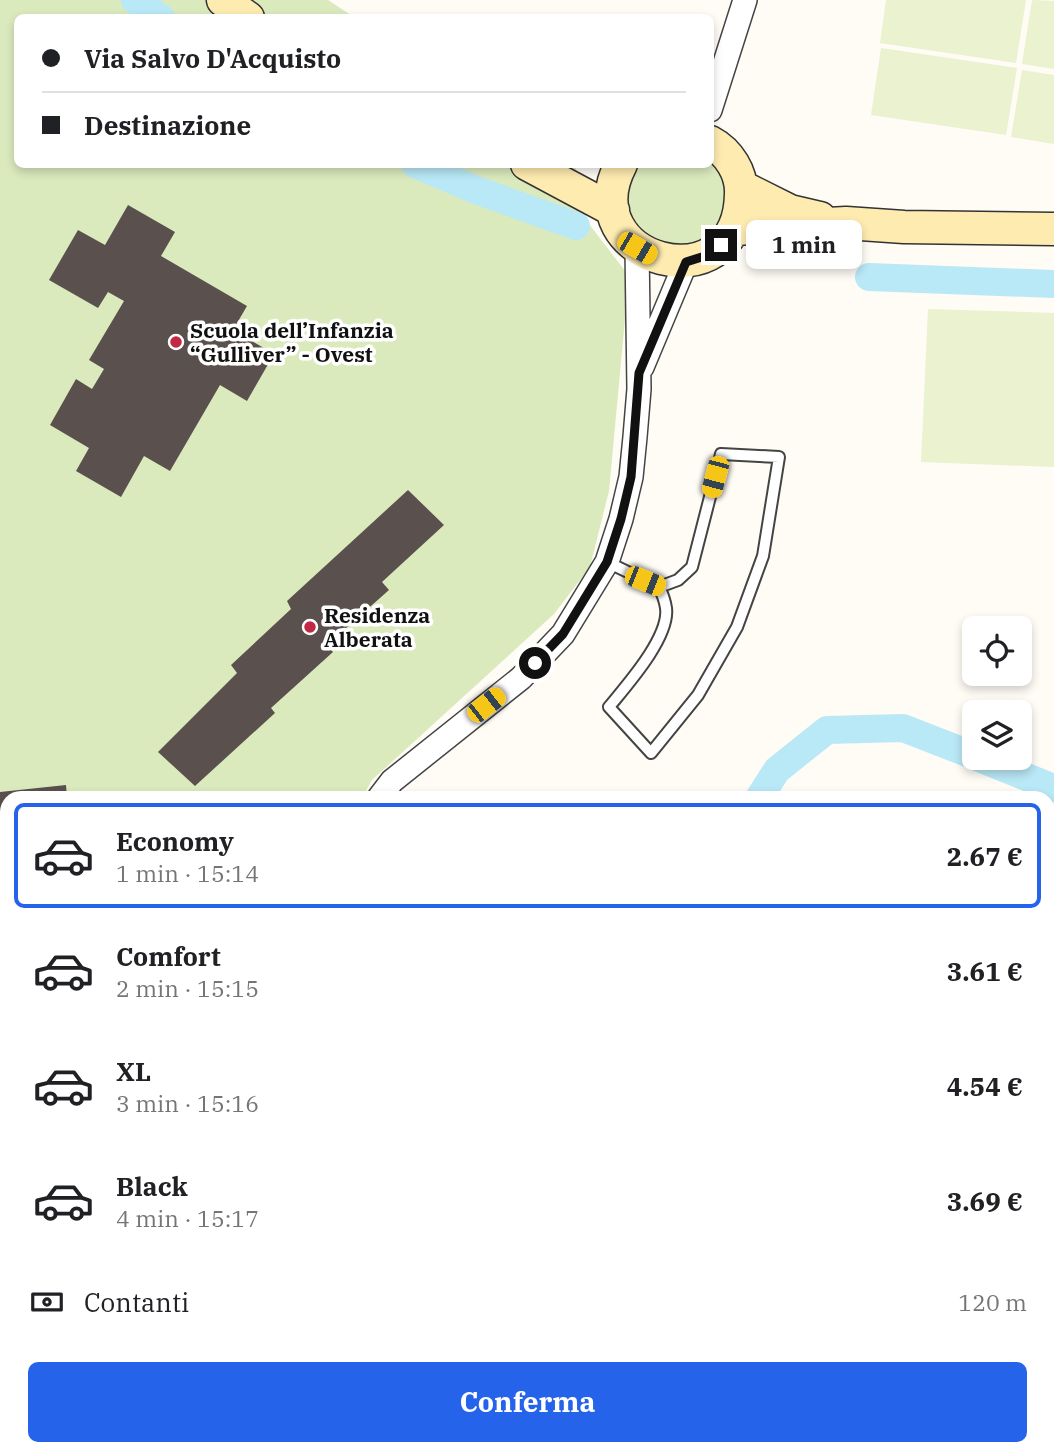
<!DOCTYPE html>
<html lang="it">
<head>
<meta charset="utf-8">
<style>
	:root { --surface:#fff; --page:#f2f2f2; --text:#202124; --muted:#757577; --line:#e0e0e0; --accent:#2563eb }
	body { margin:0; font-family:"IBM Plex Serif",serif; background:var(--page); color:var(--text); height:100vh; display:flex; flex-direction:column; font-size:26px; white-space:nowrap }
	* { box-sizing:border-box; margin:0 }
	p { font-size:23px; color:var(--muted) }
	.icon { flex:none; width:38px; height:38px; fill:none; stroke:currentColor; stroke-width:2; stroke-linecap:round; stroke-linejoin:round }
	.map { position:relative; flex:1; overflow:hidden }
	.details { position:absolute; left:0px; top:791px; width:1055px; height:665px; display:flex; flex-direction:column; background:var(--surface); border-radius:21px 21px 0 0; box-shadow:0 4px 10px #0003 }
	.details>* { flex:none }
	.top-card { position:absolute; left:14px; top:14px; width:700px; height:154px; border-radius:10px; box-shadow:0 4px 10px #0003; display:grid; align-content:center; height:154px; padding:0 28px; background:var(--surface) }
	.tools { position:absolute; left:962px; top:616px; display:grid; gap:14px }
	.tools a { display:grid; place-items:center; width:70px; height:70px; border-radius:10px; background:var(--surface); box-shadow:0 4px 10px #0003; font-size:35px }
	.end { position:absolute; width:32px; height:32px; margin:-16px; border:9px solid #111; background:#fff; box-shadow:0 0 0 4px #fff }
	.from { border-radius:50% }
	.bubble { position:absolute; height:49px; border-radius:10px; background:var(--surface); box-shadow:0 4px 10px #0003; font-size:23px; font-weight:700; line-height:49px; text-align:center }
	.car { position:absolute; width:21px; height:42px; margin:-21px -10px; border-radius:9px; box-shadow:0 0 5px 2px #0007; background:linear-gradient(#f5c518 24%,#345 0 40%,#f5c518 0 76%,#345 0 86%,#f5c518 0) }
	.top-card b { display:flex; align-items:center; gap:24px; height:66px; font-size:26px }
	.top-card b+b { border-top:2px solid var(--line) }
	.top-card i { width:18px; height:18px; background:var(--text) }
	ul { padding:12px 0 0; list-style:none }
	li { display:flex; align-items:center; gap:21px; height:105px; margin:0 14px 10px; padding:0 14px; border:4px solid transparent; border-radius:10px }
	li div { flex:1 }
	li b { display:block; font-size:26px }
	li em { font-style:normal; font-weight:700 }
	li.on { border-color:var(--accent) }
	li>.icon { width:63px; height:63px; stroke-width:1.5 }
	.pay { display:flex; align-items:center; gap:18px; height:77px; padding:0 28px; font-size:26px }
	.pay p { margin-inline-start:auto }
	.action { display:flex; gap:14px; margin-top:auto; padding:14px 28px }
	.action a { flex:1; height:80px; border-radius:10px; background:var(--accent); color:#fff; font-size:28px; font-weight:700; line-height:80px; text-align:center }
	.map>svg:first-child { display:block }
</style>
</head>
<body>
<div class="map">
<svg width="1054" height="1456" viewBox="0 0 1054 1456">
	<rect width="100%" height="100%" fill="#fffbf5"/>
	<!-- green -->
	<path fill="#dbeabd" d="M0,0H328L354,17L18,18V164L577,165L569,198L629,276L609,491L590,567L554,614L372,780L362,798H7V998L0,1000Z
		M711,151L727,169L725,223L698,246L647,241L625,214L631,165L710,164Z"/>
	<!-- pitch -->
	<path fill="#eaf2cf" d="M886,0H1026L1016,63L880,43Z
		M1032,0L1054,1V69L1022,64Z
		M881,48L1017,68L1006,135L871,115Z
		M1022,70L1054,75V144L1011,137Z
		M928,309L1054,313V467L921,462Z
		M1048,844L1054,847V1456H819L821,1449H1048Z"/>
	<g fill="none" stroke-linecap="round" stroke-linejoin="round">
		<!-- canal -->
		<path stroke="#b9e8f6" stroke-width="28" d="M135,0L161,18
			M415,164L476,190L576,226
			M869,277L1054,284
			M979,758L1054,788
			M759,798L777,770L827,730L903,728L975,756
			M0,1186L7,1185"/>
	</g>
	<!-- building -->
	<path fill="#5a504d" d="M128,205L175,232L161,256L247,306L233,330L274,354L247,401L220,385L170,471L144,456L121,497L76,471L89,448L50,425L76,379L92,389L104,369L89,360L124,301L108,292L98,308L49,280L78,230L105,245Z
		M408,490L444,525L382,582L389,590L327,645L333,652L271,708L275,713L195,786L158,752L237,673L231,665L291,609L287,601Z
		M66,785L67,798H7V845L0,846V792Z
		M1048,1303L1054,1304V1326L1048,1325Z
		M564,1449H768L772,1456H568Z"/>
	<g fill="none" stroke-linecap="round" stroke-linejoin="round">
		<!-- lane casing -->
		<g stroke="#444" stroke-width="14">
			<path id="lane" d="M607,562L659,587L678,580L692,567L721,454L779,457L763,556L737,627L698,695L651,753L609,707C627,685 670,637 666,608C665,601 662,593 659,587
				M474,1449L478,1456
				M537,1449L540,1456
				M397,1456L422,1449"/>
		</g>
		<!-- street casing -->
		<g stroke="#444" stroke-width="26">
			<path id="street" d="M710,110L745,0
				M642,367L686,262
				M379,798L392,781L521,678L563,634L607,562L621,519L631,477L635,437L639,389L637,248
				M387,1449L389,1456"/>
		</g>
		<!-- secondary casing -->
		<g stroke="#333" stroke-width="35">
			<path id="secondary" d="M223,0L248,18
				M527,164L613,210
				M621,164C570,261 739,308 741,194C742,173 729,152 710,142
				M742,187L790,211L820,218
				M734,229L846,223L904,227L1054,229"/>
		</g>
		<!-- lane -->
		<use href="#lane" stroke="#fff" stroke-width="10"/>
		<!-- street -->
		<use href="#street" stroke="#fff" stroke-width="23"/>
		<!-- secondary -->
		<use href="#secondary" stroke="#feebb0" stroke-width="32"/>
	</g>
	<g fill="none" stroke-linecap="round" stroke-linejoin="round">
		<!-- route -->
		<path stroke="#111" stroke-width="9" d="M535,663L563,634L607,562L621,519L631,477L639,373L686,262L705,256L721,245"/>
	</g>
	<!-- markers -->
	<g fill="#c22844" stroke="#fff" stroke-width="2.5">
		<circle cx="176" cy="342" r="7"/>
		<circle cx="310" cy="627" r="7"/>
	</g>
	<g text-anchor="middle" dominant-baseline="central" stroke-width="7" stroke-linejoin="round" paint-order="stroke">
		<!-- poi labels -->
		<g font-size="21" font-weight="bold" fill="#111" stroke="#fff" text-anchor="start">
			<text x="190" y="330">Scuola dell’Infanzia<tspan x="190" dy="24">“Gulliver” - Ovest</tspan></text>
			<text x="324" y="615">Residenza<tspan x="324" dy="24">Alberata</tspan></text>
		</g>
	</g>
</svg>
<div class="tools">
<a><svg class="icon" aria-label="locate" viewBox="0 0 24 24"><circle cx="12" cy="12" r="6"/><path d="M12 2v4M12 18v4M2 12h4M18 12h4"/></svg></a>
<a><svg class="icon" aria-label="layers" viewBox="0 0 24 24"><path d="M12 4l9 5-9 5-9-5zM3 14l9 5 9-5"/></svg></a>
</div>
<i class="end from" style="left:535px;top:663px"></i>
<i class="end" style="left:721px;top:245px"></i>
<div class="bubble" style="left:746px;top:220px;width:116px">1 min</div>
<i class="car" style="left:637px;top:248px;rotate:120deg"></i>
<i class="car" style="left:715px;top:477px;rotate:195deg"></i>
<i class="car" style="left:645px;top:581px;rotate:112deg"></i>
<i class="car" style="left:486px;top:705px;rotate:52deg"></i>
<div class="top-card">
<b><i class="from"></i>Via Salvo D'Acquisto</b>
<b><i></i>Destinazione</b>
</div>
<section class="details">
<ul>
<li class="on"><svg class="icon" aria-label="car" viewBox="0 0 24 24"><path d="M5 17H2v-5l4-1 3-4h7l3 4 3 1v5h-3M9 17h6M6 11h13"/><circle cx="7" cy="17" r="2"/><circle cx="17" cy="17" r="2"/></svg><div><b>Economy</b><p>1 min · 15:14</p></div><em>2.67 €</em></li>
<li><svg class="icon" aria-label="car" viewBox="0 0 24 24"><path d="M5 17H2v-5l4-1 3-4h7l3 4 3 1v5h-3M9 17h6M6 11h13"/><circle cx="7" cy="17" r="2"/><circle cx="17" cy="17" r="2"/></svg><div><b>Comfort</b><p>2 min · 15:15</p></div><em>3.61 €</em></li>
<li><svg class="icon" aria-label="car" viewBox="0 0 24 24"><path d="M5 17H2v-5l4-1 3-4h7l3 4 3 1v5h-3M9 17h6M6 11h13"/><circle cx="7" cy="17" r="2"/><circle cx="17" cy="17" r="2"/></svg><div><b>XL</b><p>3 min · 15:16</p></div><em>4.54 €</em></li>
<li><svg class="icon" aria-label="car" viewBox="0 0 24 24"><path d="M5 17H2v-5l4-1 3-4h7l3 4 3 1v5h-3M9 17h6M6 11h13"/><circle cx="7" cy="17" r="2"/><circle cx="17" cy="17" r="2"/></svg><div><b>Black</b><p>4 min · 15:17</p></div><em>3.69 €</em></li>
</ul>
<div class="pay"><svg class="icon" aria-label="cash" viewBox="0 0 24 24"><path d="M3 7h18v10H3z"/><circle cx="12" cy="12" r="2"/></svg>Contanti<p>120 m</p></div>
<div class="action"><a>Conferma</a></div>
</section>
</div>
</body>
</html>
